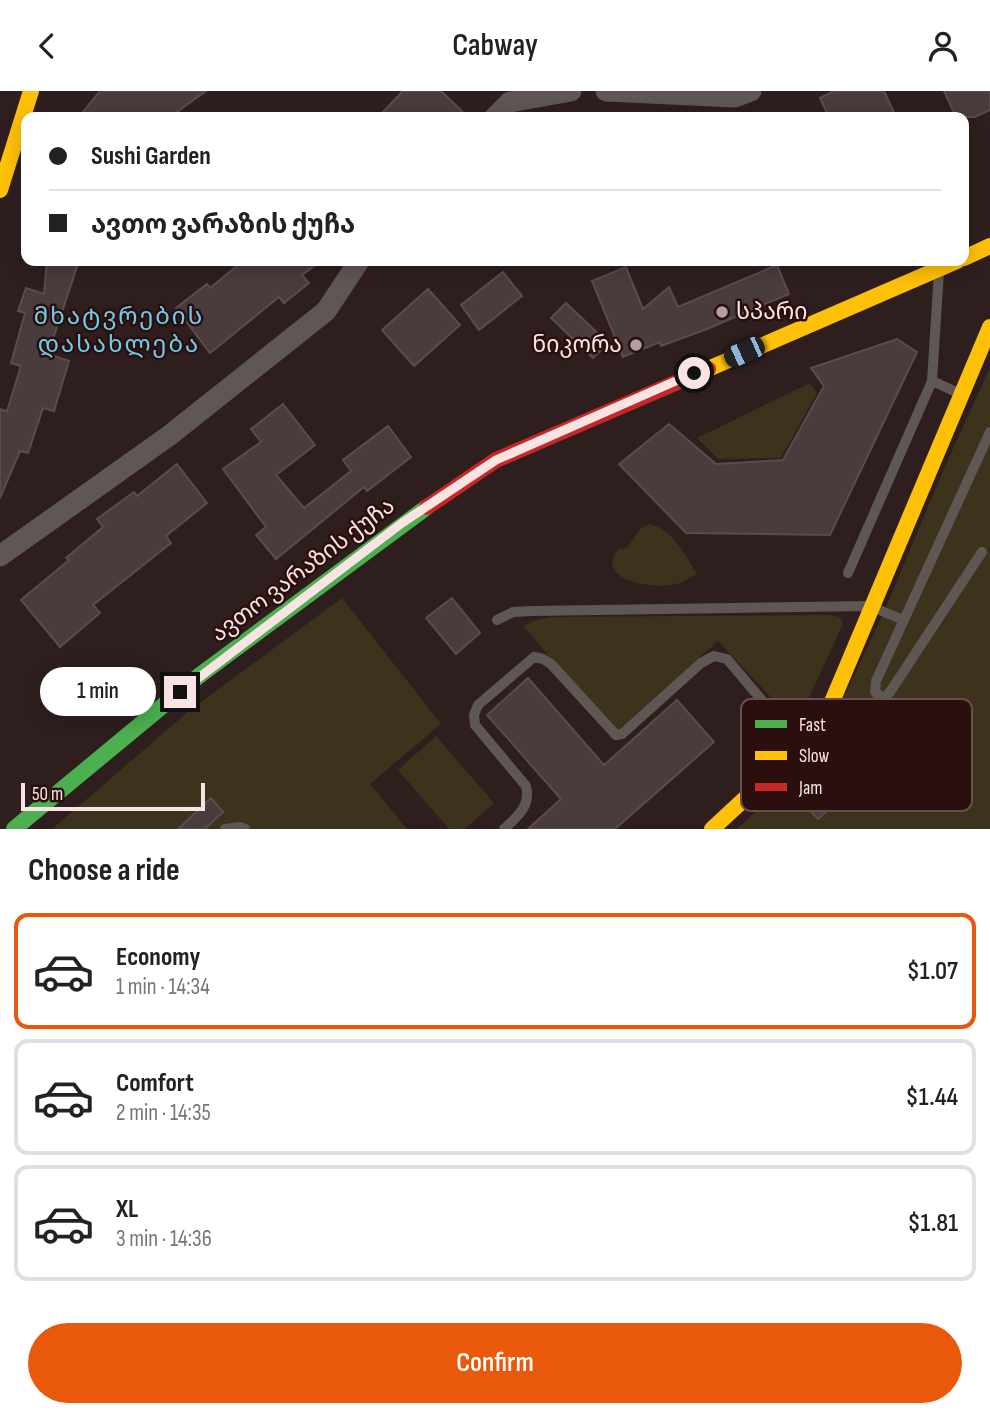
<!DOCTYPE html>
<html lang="en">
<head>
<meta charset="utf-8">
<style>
	:root { --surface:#fff; --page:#f6f6f6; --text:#222; --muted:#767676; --line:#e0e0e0; --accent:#ea580c }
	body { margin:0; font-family:"Sofia Sans Condensed","Noto Sans Georgian",sans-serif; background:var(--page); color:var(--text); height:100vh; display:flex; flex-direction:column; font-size:26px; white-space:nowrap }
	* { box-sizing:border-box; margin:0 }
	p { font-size:23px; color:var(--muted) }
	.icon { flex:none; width:38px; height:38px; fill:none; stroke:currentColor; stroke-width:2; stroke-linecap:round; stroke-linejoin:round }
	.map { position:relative; height:738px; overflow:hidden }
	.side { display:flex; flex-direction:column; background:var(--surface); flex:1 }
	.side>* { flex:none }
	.top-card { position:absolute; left:21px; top:21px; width:948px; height:154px; border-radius:14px; box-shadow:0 4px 18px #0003; display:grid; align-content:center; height:154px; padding:0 28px; background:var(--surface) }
	.scale { position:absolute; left:21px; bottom:18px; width:184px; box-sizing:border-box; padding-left:7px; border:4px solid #f9e4e3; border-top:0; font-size:19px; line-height:24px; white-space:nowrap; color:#f9e4e3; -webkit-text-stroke:5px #2a0f0e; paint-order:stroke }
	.end { position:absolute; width:32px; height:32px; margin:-16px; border:9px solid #f9e4e3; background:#111; box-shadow:0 0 0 4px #111 }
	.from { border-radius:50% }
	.bubble { position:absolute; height:49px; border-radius:24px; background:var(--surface); box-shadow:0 4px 18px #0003; font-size:23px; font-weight:600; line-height:49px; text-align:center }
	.car { position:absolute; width:21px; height:42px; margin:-21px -10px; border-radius:9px; box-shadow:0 0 5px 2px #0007; background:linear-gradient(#222 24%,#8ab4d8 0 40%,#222 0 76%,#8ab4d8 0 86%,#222 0) }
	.top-card b { display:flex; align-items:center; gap:24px; height:66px; font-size:26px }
	.top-card b+b { border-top:2px solid var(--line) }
	.top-card i { width:18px; height:18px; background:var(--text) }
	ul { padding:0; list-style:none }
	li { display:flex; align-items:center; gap:21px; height:116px; margin:0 14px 10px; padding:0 14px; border:4px solid var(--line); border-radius:14px }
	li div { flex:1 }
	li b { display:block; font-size:26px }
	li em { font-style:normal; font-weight:600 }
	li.current { border-color:var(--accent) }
	li>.icon { width:63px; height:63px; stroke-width:1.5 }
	h2 { padding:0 28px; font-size:32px; line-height:84px }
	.button { display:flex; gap:14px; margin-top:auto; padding:14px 28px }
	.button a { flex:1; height:80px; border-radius:42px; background:var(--accent); color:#fff; font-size:28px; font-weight:600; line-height:80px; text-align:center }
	header { display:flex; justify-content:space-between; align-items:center; height:91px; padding:0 28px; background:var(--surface); font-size:32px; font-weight:600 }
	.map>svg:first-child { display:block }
</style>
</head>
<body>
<header><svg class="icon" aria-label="back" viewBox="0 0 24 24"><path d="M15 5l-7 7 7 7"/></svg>Cabway<svg class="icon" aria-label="person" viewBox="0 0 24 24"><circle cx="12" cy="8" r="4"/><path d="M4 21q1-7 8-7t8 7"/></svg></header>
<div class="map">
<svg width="990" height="738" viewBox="0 0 990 738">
	<rect width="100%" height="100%" fill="#2e1f1e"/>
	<!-- green -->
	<path fill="#3d321b" d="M990,277V738H737L814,669L884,521L945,375Z
		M810,292L817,302L781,367L718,368L697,347Z
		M649,433C673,438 685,464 697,483C690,486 683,492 676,493C656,499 592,490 619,458L627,457L641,437Z
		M342,507L441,633L370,693L407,738H52L189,620Z
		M829,524L840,526L843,533L806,613L798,619L784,620L718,550L615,642L523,535L536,529L552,526Z
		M436,645L494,712L465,738H449L398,679Z"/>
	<!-- building -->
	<path fill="#4a3c3d" stroke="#5a4c4e" stroke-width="2" d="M100,0H206L170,26H79Z
		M403,0H441L468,26H378Z
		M834,0H884L896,26H829L820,7Z
		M944,0H990V19L975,26H956Z
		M47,170H79L48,263L69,270L54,320L43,317L28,362L20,360L0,407V318L7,320L21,275L11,272L25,222L18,220L26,197L44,203Z
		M243,170H321L302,184L309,192L284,212L279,206L210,262L176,217L207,193L210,197Z
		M777,174L789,203L707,238L661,255L660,251L623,266L592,190L626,176L643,218L669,196L678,216Z
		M503,181L522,205L479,239L461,214Z
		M428,198L460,234L414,275L382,239Z
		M566,212L608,252L593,267L551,227Z
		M897,248L917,261L830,444L686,442L619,373L669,333L716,373L783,369L824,295L811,277Z
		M283,313L315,354L276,384L304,417L351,380L343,369L388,335L411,366L367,400L364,396L276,468L256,444L266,436L223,378L261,351L251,338Z
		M177,373L207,412L166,445L171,452L93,514L100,522L60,556L21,509L69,469L66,467L103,436L97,428L134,401L137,405Z
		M452,507L480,542L456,563L426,527Z
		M528,587L604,674L677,609L714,651L615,738H528L561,708L487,624Z
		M868,640L875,647L830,713L832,715L818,728L799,708L830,678L817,670L832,651L847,661Z
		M211,707L223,721L205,738H178Z"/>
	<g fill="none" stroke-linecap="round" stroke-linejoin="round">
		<!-- lane -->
		<path stroke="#5e5754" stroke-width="10" d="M932,290L961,303
			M982,461L890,601L885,606L880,605L875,601L876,590L990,341
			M848,482L932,290L939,180
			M497,529L513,521L532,520L870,515L903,529
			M225,738L240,736L245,738
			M504,738C518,725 531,715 526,695L475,634L474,624L478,614L534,566L543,568L551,573L616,644L622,643L701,572L714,565L727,568L799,653"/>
		<!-- street -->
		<path stroke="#5e5754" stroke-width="21" d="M606,0L735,6L751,0
			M495,26L510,11L571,0
			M0,465L170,344L326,220L359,170"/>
		<!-- fast -->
		<path stroke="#4caf50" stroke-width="16" d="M14,738L200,584L427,416"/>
		<!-- slow -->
		<path stroke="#ffc107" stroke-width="16" d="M0,99L31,0
			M964,167L990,155
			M708,278L957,170
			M712,738L821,637L990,236"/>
		<!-- jam -->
		<path stroke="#c62828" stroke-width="16" d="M427,416L496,369L708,278"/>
	</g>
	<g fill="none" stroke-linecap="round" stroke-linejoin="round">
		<!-- route -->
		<path stroke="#f9e4e3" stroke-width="9" d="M180,601L402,432L496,369L694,282"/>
	</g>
	<!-- markers -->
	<g fill="#b29f9e" stroke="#2a0f0e" stroke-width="2.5">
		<circle cx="722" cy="221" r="7"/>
		<circle cx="636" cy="254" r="7"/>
	</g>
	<g text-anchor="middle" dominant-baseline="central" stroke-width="5" stroke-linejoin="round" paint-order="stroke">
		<!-- poi labels -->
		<g font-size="23" fill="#f9e4e3" stroke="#2a0f0e" text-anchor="start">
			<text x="736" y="221">სპარი</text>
			<text x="622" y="254" text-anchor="end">ნიკორა</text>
		</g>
		<!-- street labels -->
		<g font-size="23" fill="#f9e4e3" stroke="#2a0f0e">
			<text transform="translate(303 479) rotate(-37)">ავთო ვარაზის ქუჩა</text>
		</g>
		<!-- neighbourhood labels -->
		<g font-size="24" letter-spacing="2" fill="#6dceeb" stroke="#2a0f0e">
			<text x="119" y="225">მხატვრების<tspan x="119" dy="28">დასახლება</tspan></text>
		</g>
	</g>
	<!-- legend -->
	<rect x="741" y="608" width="231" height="112" rx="10" fill="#2a0f0e" stroke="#684f4e" stroke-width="2"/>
	<rect x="755" y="629" width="32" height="8" fill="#4caf50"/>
	<rect x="755" y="660" width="32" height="9" fill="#ffc107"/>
	<rect x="755" y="692" width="32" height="8" fill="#c62828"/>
	<g font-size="19" fill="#f9e4e3">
		<text x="799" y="640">Fast</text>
		<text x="799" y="671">Slow</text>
		<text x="799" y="703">Jam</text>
	</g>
</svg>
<div class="scale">50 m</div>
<i class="end from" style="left:694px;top:282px"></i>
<i class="end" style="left:180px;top:601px"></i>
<div class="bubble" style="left:40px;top:576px;width:116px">1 min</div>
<i class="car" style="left:744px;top:261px;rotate:246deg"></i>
<div class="top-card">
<b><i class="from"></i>Sushi Garden</b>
<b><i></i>ავთო ვარაზის ქუჩა</b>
</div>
</div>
<section class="side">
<h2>Choose a ride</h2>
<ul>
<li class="current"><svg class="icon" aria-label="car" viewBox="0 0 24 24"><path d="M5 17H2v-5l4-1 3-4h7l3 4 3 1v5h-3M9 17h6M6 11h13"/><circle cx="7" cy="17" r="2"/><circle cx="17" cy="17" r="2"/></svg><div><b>Economy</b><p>1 min · 14:34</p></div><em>$1.07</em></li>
<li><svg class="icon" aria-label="car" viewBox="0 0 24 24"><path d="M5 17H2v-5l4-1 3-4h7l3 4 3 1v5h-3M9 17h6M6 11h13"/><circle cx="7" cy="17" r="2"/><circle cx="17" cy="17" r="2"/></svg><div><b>Comfort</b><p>2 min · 14:35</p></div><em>$1.44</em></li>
<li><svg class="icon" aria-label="car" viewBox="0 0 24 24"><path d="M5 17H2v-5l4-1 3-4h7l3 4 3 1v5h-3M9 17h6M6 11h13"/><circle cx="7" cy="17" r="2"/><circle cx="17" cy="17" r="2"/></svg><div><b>XL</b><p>3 min · 14:36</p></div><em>$1.81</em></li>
</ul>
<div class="button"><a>Confirm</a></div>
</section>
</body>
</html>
